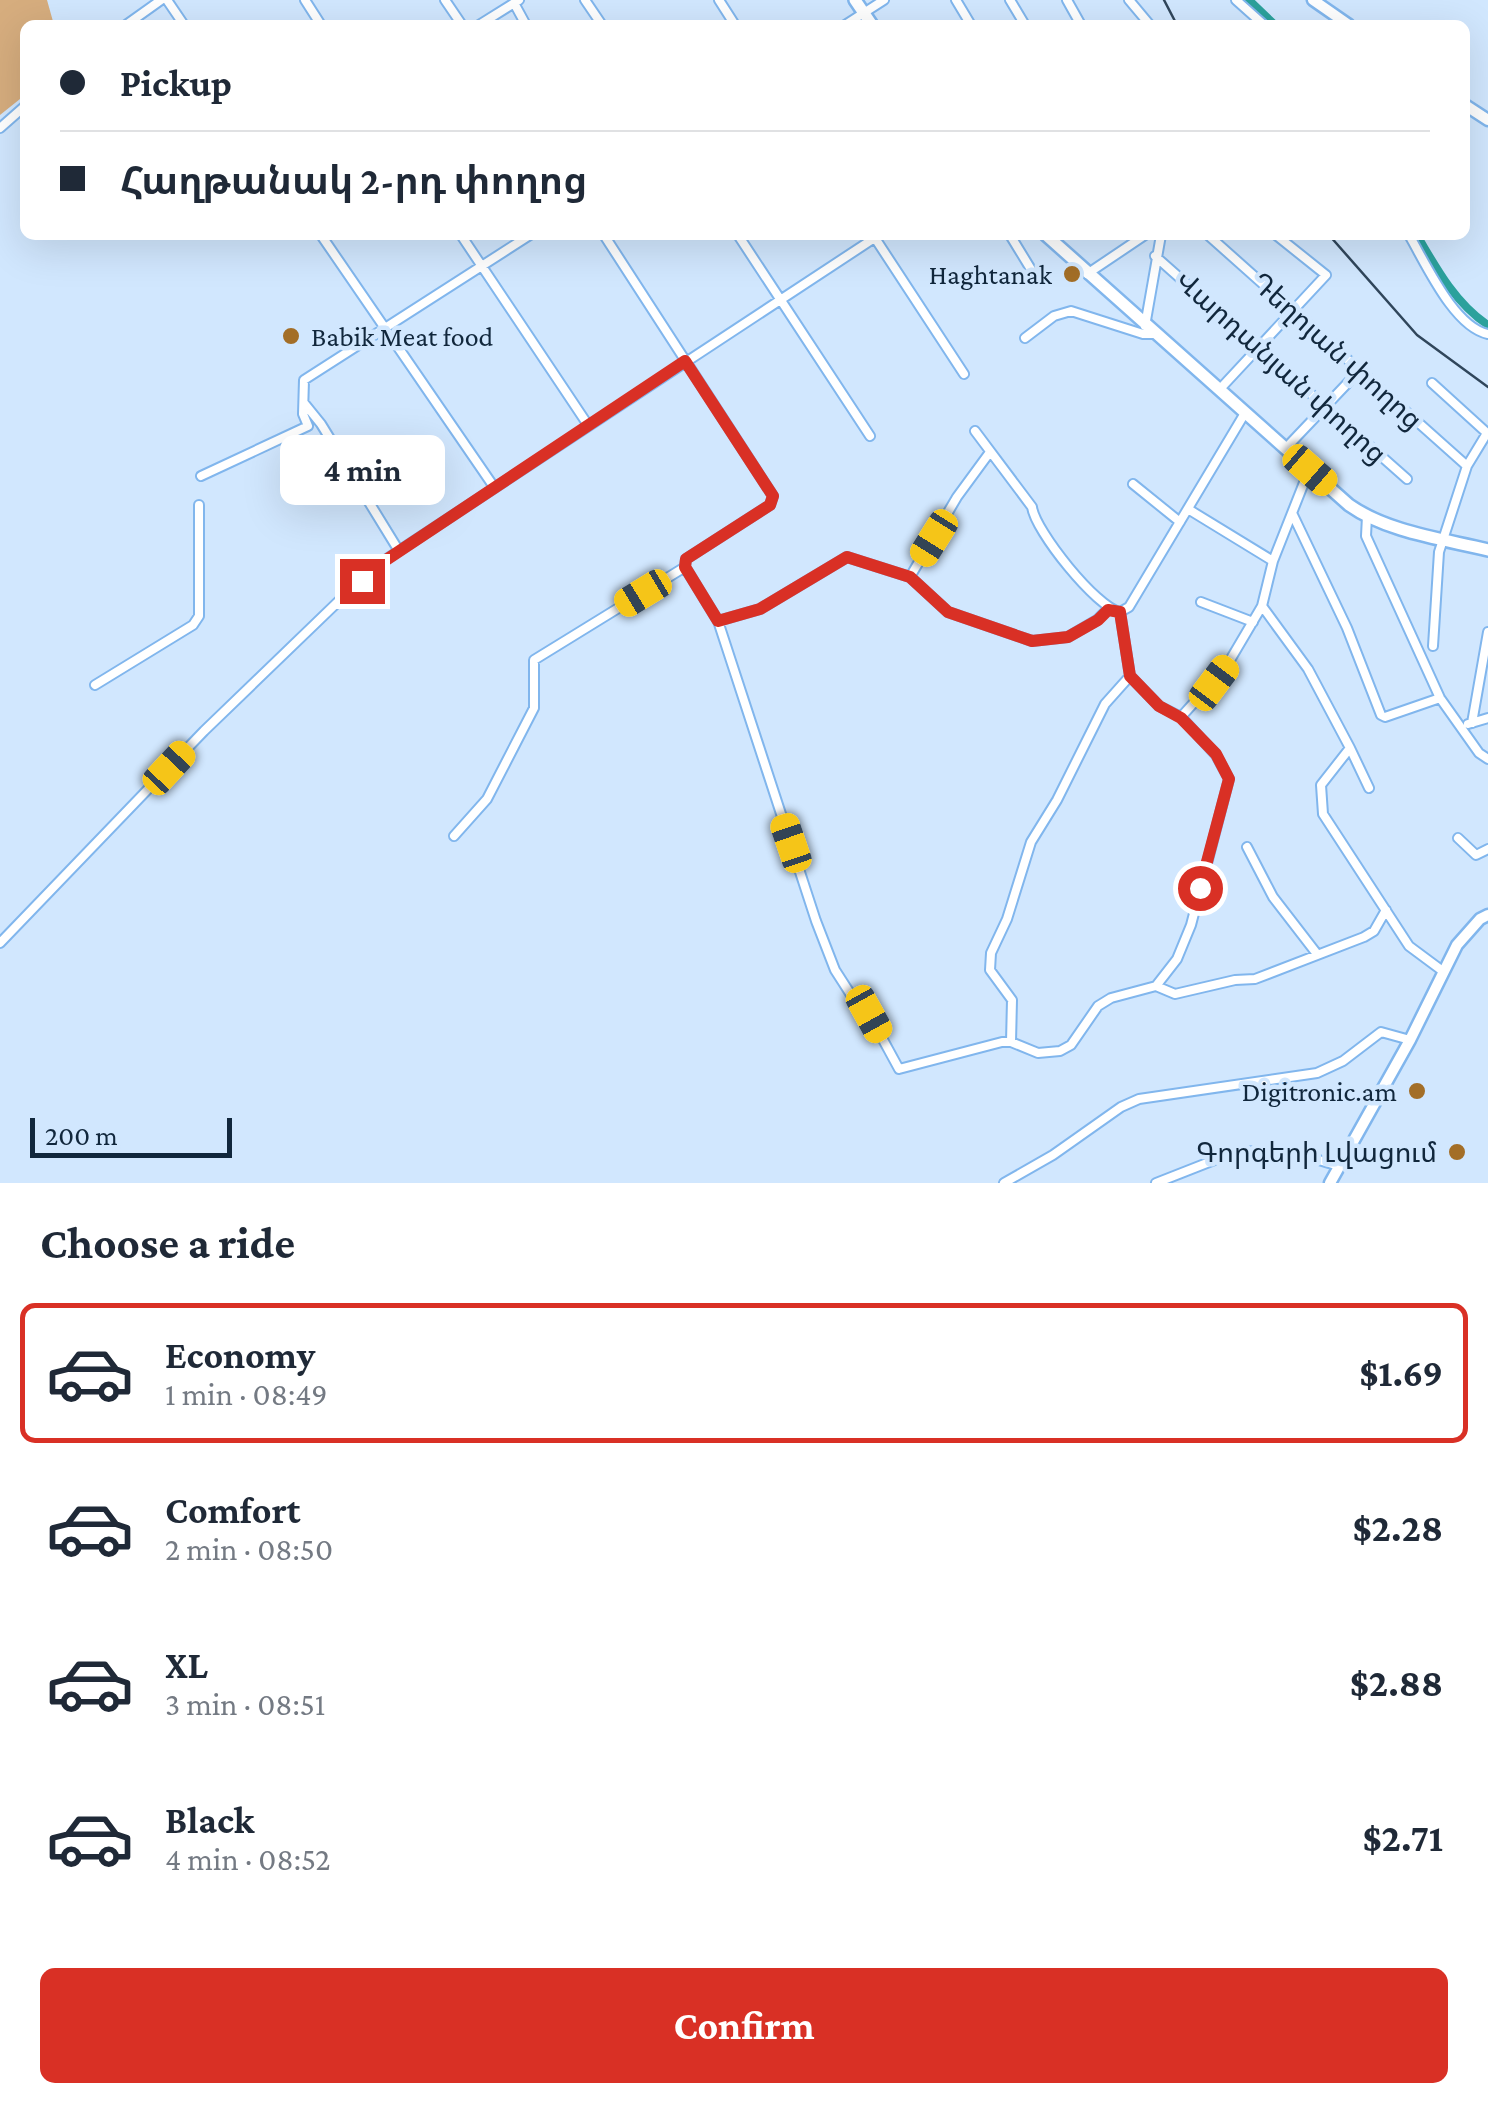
<!DOCTYPE html>
<html lang="en">
<head>
<meta charset="utf-8">
<style>
	:root { --surface:#fff; --page:#f6f6f7; --text:#1f2937; --muted:#747a83; --line:#e0e1e3; --accent:#d93025 }
	body { margin:0; font-family:"Crimson Pro","Noto Sans Armenian",serif; background:var(--page); color:var(--text); height:100vh; display:flex; flex-direction:column; font-size:38px; white-space:nowrap }
	* { box-sizing:border-box; margin:0 }
	p { font-size:32px; color:var(--muted) }
	.icon { flex:none; width:55px; height:55px; fill:none; stroke:currentColor; stroke-width:2; stroke-linecap:round; stroke-linejoin:round }
	.map { position:relative; height:1183px; overflow:hidden }
	.side { display:flex; flex-direction:column; background:var(--surface); flex:1 }
	.side>* { flex:none }
	.top-card { position:absolute; left:20px; top:20px; width:1450px; height:220px; border-radius:15px; box-shadow:0 10px 40px #0002; display:grid; align-content:center; height:220px; padding:0 40px; background:var(--surface) }
	.scale { position:absolute; left:30px; bottom:25px; width:202px; box-sizing:border-box; padding-left:10px; border:5px solid #11273c; border-top:0; font-size:28px; line-height:35px; white-space:nowrap; color:#11273c; -webkit-text-stroke:8px #d1e7fe; paint-order:stroke }
	.end { position:absolute; width:45px; height:45px; margin:-22px; border:12px solid #d93025; background:#fff; box-shadow:0 0 0 5px #fff }
	.from { border-radius:50% }
	.bubble { position:absolute; height:70px; border-radius:15px; background:var(--surface); box-shadow:0 10px 40px #0002; font-size:32px; font-weight:700; line-height:70px; text-align:center }
	.car { position:absolute; width:30px; height:60px; margin:-30px -15px; border-radius:12px; box-shadow:0 0 8px 2px #0007; background:linear-gradient(#f5c518 24%,#345 0 40%,#f5c518 0 76%,#345 0 86%,#f5c518 0) }
	.top-card b { display:flex; align-items:center; gap:35px; height:95px; font-size:38px }
	.top-card b+b { border-top:2px solid var(--line) }
	.top-card i { width:25px; height:25px; background:var(--text) }
	ul { padding:0; list-style:none }
	li { display:flex; align-items:center; gap:30px; height:140px; margin:0 20px 15px; padding:0 20px; border:5px solid transparent; border-radius:15px }
	li div { flex:1 }
	li b { display:block; font-size:38px }
	li em { font-style:normal; font-weight:700 }
	li.current { border-color:var(--accent) }
	li>.icon { width:90px; height:90px; stroke-width:1.5 }
	h2 { padding:0 40px; font-size:45px; line-height:120px }
	.action { display:flex; gap:20px; margin-top:auto; padding:20px 40px }
	.action a { flex:1; height:115px; border-radius:15px; background:var(--accent); color:#fff; font-size:40px; font-weight:700; line-height:115px; text-align:center }
	.map>svg:first-child { display:block }
</style>
</head>
<body>
<div class="map">
<svg width="1488" height="1183" viewBox="0 0 1488 1183">
	<rect width="100%" height="100%" fill="#d1e7fe"/>
	<!-- green -->
	<path fill="#d6ad7e" d="M0,0H47L54,25H25V95L0,115Z"/>
	<g fill="none" stroke-linecap="round" stroke-linejoin="round">
		<!-- canal -->
		<path stroke="#2ba19c" stroke-width="8" d="M1249,0L1275,25
			M1417,235C1436,268 1456,304 1488,325"/>
		<!-- minor casing -->
		<g stroke="#81b6ed" stroke-width="12">
			<path id="minor" d="M167,0L184,25
				M305,0L321,25
				M445,0L462,25
				M585,0L602,25
				M719,0L735,25
				M956,0L971,25
				M1010,0L1025,25
				M1067,0L1081,25
				M1129,0L1150,25
				M1236,0L1264,25
				M514,3L526,25
				M126,25L161,0
				M479,25L519,0
				M845,25L884,0
				M0,128L25,106
				M321,235L494,487
				M461,235L588,425
				M604,235L773,496L770,505L686,559L685,567L718,621L816,921L835,970L853,998L869,1014L899,1069L1002,1042H1011L1038,1053L1060,1051L1071,1045L1098,1006L1111,998L1156,986L1175,994L1235,980L1255,979L1364,937L1374,931L1386,910
				M738,235L870,436
				M873,235L964,374
				M1010,235L1032,271
				M1208,235L1467,466
				M1409,235C1426,264 1454,327 1488,334
				M1155,256L1407,479
				M1087,274L1145,235
				M1145,326L1161,235
				M1025,338L1054,316L1071,311L1143,334H1155
				M1432,383L1487,433L1467,466L1439,552L1433,646
				M1219,390L1326,275L1276,235
				M304,403L321,424L399,551
				M975,431L1032,507C1035,531 1097,608 1120,612L1129,607L1245,413
				M1285,449L1359,371
				M201,476L308,426L303,414L304,380L530,235
				M1133,484L1180,522
				M1188,509L1273,561
				M1293,515L1347,628L1381,715L1385,717L1440,698
				M1367,516L1366,536L1440,698L1479,753L1488,759
				M910,577L957,497L990,452
				M1201,602L1253,622
				M1262,606L1308,669L1350,748L1321,785L1323,814L1409,946L1444,972
				M1120,612L1130,676L1159,706L1181,717L1216,755L1229,779L1191,925L1177,959L1156,986
				M718,621L760,609L847,557L910,577L948,612L1032,641L1068,637L1097,620L1107,610
				M95,685L193,625L199,616V505
				M1181,717L1226,667L1262,606L1273,561L1309,470
				M1472,723L1488,632
				M1468,724L1488,718
				M1350,748L1369,788
				M454,836L487,799L534,708V660L685,567
				M1458,838L1476,855L1488,849
				M1247,847L1273,897L1317,954
				M0,943L204,731L373,568L879,235
				M1011,1042L1012,1000L990,970L991,953L1007,919L1031,842L1057,800L1105,704L1130,676
				M1004,1183L1053,1155L1121,1107L1139,1099L1317,1073L1343,1061L1381,1032L1410,1040
				M1156,1183L1235,1152L1285,1150L1339,1166"/>
		</g>
		<!-- tertiary casing -->
		<g stroke="#81b6ed" stroke-width="15">
			<path id="tertiary" d="M1313,0L1349,25
				M1465,105L1488,120
				M1330,1183L1410,1040L1457,945L1480,919L1488,915"/>
		</g>
		<!-- secondary casing -->
		<g stroke="#81b6ed" stroke-width="16">
			<path id="secondary" d="M855,0L872,25
				M1046,235L1349,505C1387,532 1443,539 1488,550"/>
		</g>
		<!-- minor -->
		<use href="#minor" stroke="#fff" stroke-width="8"/>
		<!-- tertiary -->
		<use href="#tertiary" stroke="#fff" stroke-width="10"/>
		<!-- secondary -->
		<use href="#secondary" stroke="#fff" stroke-width="11"/>
		<!-- rail -->
		<path stroke="#30465b" stroke-width="2.5" d="M1164,0L1177,25
			M1329,235L1417,335L1488,387"/>
	</g>
	<g fill="none" stroke-linecap="round" stroke-linejoin="round">
		<!-- route -->
		<path stroke="#d93025" stroke-width="12" d="M362,581L374,568L685,361L773,496L770,505L686,559L685,567L718,621L760,609L847,557L910,577L948,612L1032,641L1068,637L1098,620L1108,610L1120,612L1130,676L1159,706L1181,718L1216,754L1229,779L1200,888"/>
	</g>
	<!-- markers -->
	<g fill="#a36e27" stroke="#d1e7fe" stroke-width="4">
		<circle cx="1072" cy="274" r="10"/>
		<circle cx="291" cy="336" r="10"/>
		<circle cx="1417" cy="1091" r="10"/>
		<circle cx="1457" cy="1152" r="10"/>
	</g>
	<g text-anchor="middle" dominant-baseline="central" stroke-width="9" stroke-linejoin="round" paint-order="stroke">
		<!-- poi labels -->
		<g font-size="28" fill="#11273c" stroke="#d1e7fe" text-anchor="end">
			<text x="1052" y="274">Haghtanak</text>
			<text x="311" y="336" text-anchor="start">Babik Meat food</text>
			<text x="1397" y="1091">Digitronic.am</text>
			<text x="1437" y="1152">Գորգերի Լվացում</text>
		</g>
		<!-- street labels -->
		<g font-size="28" fill="#11273c" stroke="#d1e7fe">
			<text transform="translate(1337 351) rotate(42)">Դեղոյան փողոց</text>
			<text transform="translate(1281 367) rotate(42)">Վարդանյան փողոց</text>
		</g>
	</g>
</svg>
<div class="scale">200 m</div>
<i class="end from" style="left:1200px;top:888px"></i>
<i class="end" style="left:362px;top:581px"></i>
<div class="bubble" style="left:280px;top:435px;width:165px">4 min</div>
<i class="car" style="left:1310px;top:470px;rotate:131deg"></i>
<i class="car" style="left:934px;top:538px;rotate:212deg"></i>
<i class="car" style="left:643px;top:593px;rotate:239deg"></i>
<i class="car" style="left:1214px;top:683px;rotate:37deg"></i>
<i class="car" style="left:169px;top:768px;rotate:43deg"></i>
<i class="car" style="left:791px;top:843px;rotate:341deg"></i>
<i class="car" style="left:869px;top:1014px;rotate:151deg"></i>
<div class="top-card">
<b><i class="from"></i>Pickup</b>
<b><i></i>Հաղթանակ 2-րդ փողոց</b>
</div>
</div>
<section class="side">
<h2>Choose a ride</h2>
<ul>
<li class="current"><svg class="icon" aria-label="car" viewBox="0 0 24 24"><path d="M5 17H2v-5l4-1 3-4h7l3 4 3 1v5h-3M9 17h6M6 11h13"/><circle cx="7" cy="17" r="2"/><circle cx="17" cy="17" r="2"/></svg><div><b>Economy</b><p>1 min · 08:49</p></div><em>$1.69</em></li>
<li><svg class="icon" aria-label="car" viewBox="0 0 24 24"><path d="M5 17H2v-5l4-1 3-4h7l3 4 3 1v5h-3M9 17h6M6 11h13"/><circle cx="7" cy="17" r="2"/><circle cx="17" cy="17" r="2"/></svg><div><b>Comfort</b><p>2 min · 08:50</p></div><em>$2.28</em></li>
<li><svg class="icon" aria-label="car" viewBox="0 0 24 24"><path d="M5 17H2v-5l4-1 3-4h7l3 4 3 1v5h-3M9 17h6M6 11h13"/><circle cx="7" cy="17" r="2"/><circle cx="17" cy="17" r="2"/></svg><div><b>XL</b><p>3 min · 08:51</p></div><em>$2.88</em></li>
<li><svg class="icon" aria-label="car" viewBox="0 0 24 24"><path d="M5 17H2v-5l4-1 3-4h7l3 4 3 1v5h-3M9 17h6M6 11h13"/><circle cx="7" cy="17" r="2"/><circle cx="17" cy="17" r="2"/></svg><div><b>Black</b><p>4 min · 08:52</p></div><em>$2.71</em></li>
</ul>
<div class="action"><a>Confirm</a></div>
</section>
</body>
</html>
